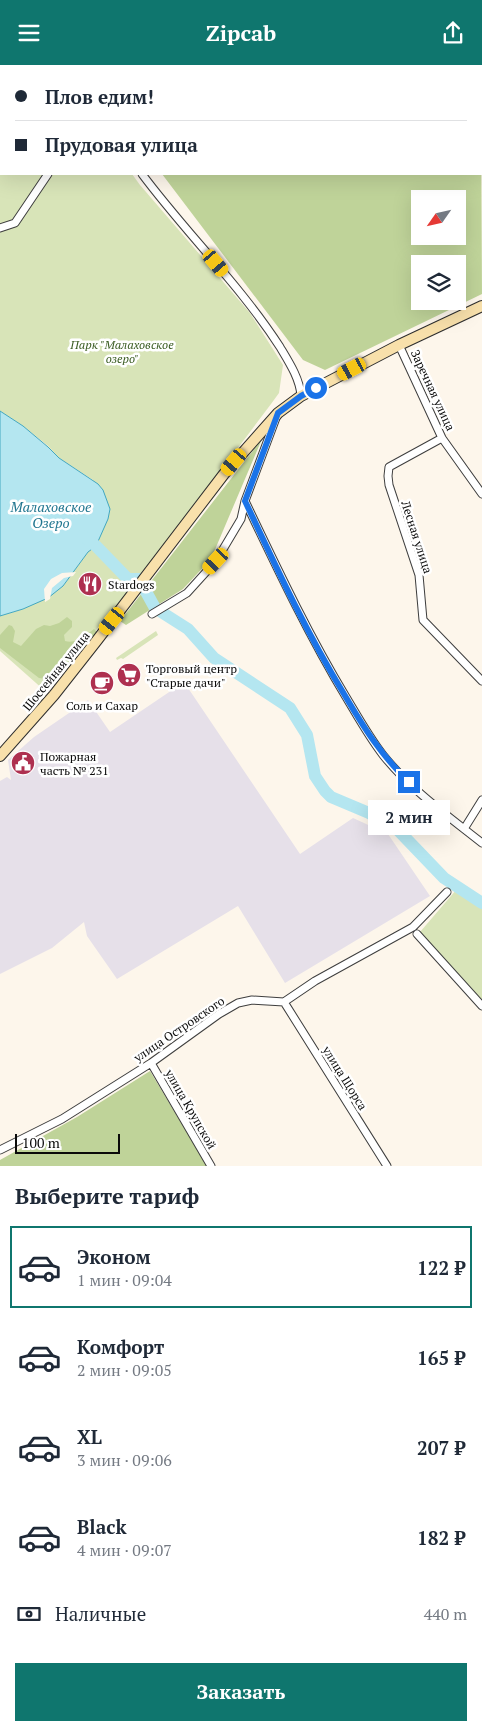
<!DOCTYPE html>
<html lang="ru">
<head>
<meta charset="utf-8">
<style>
	:root { --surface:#fff; --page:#f2f2f3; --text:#1f2937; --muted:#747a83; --line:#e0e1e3; --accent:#0f766e }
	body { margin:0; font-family:"PT Serif",serif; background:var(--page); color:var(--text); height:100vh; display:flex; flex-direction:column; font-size:19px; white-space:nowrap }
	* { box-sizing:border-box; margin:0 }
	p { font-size:16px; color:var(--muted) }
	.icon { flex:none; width:28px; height:28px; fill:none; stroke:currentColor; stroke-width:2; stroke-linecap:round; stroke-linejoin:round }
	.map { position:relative; height:1101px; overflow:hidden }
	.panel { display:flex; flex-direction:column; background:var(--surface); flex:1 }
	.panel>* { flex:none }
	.guide { position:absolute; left:0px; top:0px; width:482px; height:110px; box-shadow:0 5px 20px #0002; display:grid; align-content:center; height:110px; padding:0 15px; background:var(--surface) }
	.needle { width:32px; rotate:236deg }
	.fabs { position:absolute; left:411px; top:125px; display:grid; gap:10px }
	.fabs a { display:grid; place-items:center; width:55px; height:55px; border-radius:0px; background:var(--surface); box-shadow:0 5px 20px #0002; font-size:25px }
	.scale { position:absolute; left:15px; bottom:12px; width:105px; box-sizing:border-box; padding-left:5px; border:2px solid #0b0b0b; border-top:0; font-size:14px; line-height:18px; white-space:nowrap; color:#0b0b0b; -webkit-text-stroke:4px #fff; paint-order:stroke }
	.end { position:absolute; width:22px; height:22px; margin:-11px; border:6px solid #1a73e8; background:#fff; box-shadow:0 0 0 2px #fff }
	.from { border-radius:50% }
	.bubble { position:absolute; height:35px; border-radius:0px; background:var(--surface); box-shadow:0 5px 20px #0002; font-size:16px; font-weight:700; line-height:35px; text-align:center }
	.car { position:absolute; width:15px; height:30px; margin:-15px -8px; border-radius:6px; box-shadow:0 0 4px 1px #0007; background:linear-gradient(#f5c518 24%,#345 0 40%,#f5c518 0 76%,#345 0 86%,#f5c518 0) }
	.guide b { display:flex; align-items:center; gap:18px; height:48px; font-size:19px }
	.guide b+b { border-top:1px solid var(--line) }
	.guide i { width:12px; height:12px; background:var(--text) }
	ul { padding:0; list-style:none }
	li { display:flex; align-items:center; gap:15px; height:82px; margin:0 10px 8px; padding:0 5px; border:2px solid transparent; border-radius:0px }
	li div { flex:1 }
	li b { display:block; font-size:19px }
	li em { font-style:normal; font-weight:700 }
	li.on { border-color:var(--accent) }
	li>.icon { width:45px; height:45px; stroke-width:1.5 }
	h2 { padding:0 15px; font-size:22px; line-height:60px }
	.pay { display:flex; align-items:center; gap:12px; height:55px; padding:0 15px; font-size:19px }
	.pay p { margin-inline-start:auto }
	.primary-button { display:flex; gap:10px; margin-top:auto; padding:10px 15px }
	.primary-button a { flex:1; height:58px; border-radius:0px; background:var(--accent); color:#fff; font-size:20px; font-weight:700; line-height:58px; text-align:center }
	header { display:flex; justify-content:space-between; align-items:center; height:65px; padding:0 15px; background:var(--accent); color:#fff; font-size:22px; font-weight:700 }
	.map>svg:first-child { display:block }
</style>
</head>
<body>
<header><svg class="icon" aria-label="menu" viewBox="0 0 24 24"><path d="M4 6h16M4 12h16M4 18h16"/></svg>Zipcab<svg class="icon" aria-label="share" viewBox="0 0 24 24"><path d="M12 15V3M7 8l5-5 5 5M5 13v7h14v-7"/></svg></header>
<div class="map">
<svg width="482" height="1101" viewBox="0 0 482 1101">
	<rect width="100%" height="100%" fill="#fdf6eb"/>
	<!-- industrial -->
	<path fill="#e6e0e9" d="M184,617L300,789L353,753L388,769L430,831L285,918L238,841L117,914L87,871L84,857L52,883L0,909V716L7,712L11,715L8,695L34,672L88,635L110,667Z"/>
	<!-- green -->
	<path fill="#d8e4b8" d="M1,68V109H132L140,120L250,248L283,300L279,328L271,339L139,514L45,626L0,586V551L23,544L63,521L88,487L96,481L93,415L59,393L48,381L23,361L0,346V71Z
		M156,566L158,570L123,594L121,593L117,595L116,593Z
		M457,824L482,841V937L420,867Z"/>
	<!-- forest -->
	<path fill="#bfd399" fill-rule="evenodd" d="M117,0H482V33L481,34V1H116Z
		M481,49L482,229L325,305L303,295L162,109H481ZM420,134H458V171H420ZM420,199H458V236H420Z
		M262,374L211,494L183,524L126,560L120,556Z
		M67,552L72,556V562L64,570L65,576C76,579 85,571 94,564L97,567L61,608L51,615L39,613L0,583V570L9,560L12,561L15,566L13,577L21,581L36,564L44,560L50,561L59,558Z
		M150,1006L207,1101H0V1095L77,1052Z"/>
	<!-- water -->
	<path fill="#b4e6f0" stroke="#42a7c0" d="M0,346L23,361L48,382L59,393L98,419L103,425L110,444L108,454L96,481L88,487L63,521L48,533L23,544L0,551Z"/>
	<!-- pier -->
	<path fill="#fdf6eb" d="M76,507L73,511L64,513L52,523L50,534L45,537L44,524L51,514L62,508Z"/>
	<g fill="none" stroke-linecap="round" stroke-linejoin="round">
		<!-- river -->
		<path stroke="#b4e6f0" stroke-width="12" d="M83,471L96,481L128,514H139L155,543L188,564L214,593L290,643L307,670L315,711L325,726L331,732L369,748L397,764L444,813L482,838"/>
		<!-- minor casing -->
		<g stroke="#3e3e3e" stroke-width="9">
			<path id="minor" d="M66,0L67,1
				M89,1L90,0
				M142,109C186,168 240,220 280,282C289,297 300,314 301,331
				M0,163L15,158L48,109
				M399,280L442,373L482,429
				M442,373L389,402L388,411L389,420L419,510L423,555L482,616
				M245,436C277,503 308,569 346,632C358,652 369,672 383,690C410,724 448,751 482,778
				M152,549L187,528L216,496L241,454L245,436L276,353
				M464,764L482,735
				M417,869L482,941
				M284,937L387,1101
				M151,998L211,1101
				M0,1085L62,1054L151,998L219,949L238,938L252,935L284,937L315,916L413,862L447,827"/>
		</g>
		<!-- secondary casing -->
		<g stroke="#2d2d2d" stroke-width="12">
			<path id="secondary" d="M0,691L54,630L98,574L224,409L278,348L301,331L399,280L482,241"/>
		</g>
		<!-- minor -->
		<use href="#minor" stroke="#fff" stroke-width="7"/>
		<!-- secondary -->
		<use href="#secondary" stroke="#f8e0ab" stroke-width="10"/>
	</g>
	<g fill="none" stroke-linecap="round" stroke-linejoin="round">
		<!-- route -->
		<path stroke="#1a73e8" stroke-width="6" d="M316,323L301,331L278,348L245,436C276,502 306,567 344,629C364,663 381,690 409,717"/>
	</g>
	<!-- icons -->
	<defs>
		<g id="restaurant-disc" transform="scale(1.25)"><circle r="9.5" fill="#ae3050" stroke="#fff"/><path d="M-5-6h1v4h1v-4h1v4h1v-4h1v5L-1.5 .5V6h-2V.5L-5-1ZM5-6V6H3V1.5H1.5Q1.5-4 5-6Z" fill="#fff"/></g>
		<g id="supermarket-disc" transform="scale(1.25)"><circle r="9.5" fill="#ae3050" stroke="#fff"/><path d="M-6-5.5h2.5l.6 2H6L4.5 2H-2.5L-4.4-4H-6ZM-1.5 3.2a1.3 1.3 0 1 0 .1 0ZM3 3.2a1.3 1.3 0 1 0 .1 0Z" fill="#fff"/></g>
		<g id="cafe-disc" transform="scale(1.25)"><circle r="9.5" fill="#ae3050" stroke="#fff"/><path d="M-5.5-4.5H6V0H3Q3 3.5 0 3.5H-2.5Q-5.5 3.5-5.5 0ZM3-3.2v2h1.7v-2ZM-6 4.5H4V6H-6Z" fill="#fff"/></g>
		<g id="civic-disc" transform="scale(1.25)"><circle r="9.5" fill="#ae3050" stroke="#fff"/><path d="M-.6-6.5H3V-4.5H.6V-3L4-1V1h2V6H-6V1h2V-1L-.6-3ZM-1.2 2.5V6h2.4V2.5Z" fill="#fff"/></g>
	</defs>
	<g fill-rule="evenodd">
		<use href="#restaurant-disc" x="90" y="519"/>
		<use href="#supermarket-disc" x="129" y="610"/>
		<use href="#cafe-disc" x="102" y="618"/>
		<use href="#civic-disc" x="23" y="698"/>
	</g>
	<g text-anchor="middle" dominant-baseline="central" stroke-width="5" stroke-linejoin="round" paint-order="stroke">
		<!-- park labels -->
		<g font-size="12" font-style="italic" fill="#3a5c22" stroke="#fff">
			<text x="122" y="279">Парк "Малаховское<tspan x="122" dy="14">озеро"</tspan></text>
		</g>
		<!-- street labels -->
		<g font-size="12" fill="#0b0b0b" stroke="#fff">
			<text transform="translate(433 325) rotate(65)">Заречная улица</text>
			<text transform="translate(417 472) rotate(72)">Лесная улица</text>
			<text transform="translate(56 606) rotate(-51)">Шоссейная улица</text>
			<text transform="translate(179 964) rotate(-34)">улица Островского</text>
			<text transform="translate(345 1013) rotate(58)">улица Щорса</text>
			<text transform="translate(191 1044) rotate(60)">улица Крупской</text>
		</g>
		<!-- poi labels -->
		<g font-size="12" fill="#0b0b0b" stroke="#fff" text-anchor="start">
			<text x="108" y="519">Stardogs</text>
			<text x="146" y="603">Торговый центр<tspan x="146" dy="14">"Старые дачи"</tspan></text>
			<text x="102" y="640" text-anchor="middle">Соль и Сахар</text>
			<text x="40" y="691">Пожарная<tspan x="40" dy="14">часть № 231</tspan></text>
		</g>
		<!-- water labels -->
		<g font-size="14" font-style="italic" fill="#217690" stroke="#fff">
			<text x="51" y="441">Малаховское<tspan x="51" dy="16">Озеро</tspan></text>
		</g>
	</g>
</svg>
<div class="fabs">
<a><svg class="needle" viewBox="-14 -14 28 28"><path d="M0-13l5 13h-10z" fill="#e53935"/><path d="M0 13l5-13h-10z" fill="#747a83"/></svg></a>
<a><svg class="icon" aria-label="layers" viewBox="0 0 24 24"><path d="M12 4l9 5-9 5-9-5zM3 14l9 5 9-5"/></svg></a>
</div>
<div class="scale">100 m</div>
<i class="end from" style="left:316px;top:323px"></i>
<i class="end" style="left:409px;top:717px"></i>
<div class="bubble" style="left:368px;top:735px;width:82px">2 мин</div>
<i class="car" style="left:216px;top:198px;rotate:140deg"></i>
<i class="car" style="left:352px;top:304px;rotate:242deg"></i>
<i class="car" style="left:234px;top:397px;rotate:220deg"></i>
<i class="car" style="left:216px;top:496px;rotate:223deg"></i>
<i class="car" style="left:112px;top:556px;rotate:219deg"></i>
<div class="guide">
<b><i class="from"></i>Плов едим!</b>
<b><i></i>Прудовая улица</b>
</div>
</div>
<section class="panel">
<h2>Выберите тариф</h2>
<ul>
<li class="on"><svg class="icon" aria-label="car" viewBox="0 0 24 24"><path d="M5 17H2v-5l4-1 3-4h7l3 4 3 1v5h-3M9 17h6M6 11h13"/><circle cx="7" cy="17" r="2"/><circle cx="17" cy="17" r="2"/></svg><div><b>Эконом</b><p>1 мин · 09:04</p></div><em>122 ₽</em></li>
<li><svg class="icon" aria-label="car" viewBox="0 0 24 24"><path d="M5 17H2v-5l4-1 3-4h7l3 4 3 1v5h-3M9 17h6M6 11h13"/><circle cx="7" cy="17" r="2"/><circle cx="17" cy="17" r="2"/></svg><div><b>Комфорт</b><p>2 мин · 09:05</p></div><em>165 ₽</em></li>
<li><svg class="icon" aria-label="car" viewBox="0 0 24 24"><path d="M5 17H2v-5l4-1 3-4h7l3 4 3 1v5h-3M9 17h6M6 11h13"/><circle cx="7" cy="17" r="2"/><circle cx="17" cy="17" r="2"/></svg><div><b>XL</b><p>3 мин · 09:06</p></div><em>207 ₽</em></li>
<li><svg class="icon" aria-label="car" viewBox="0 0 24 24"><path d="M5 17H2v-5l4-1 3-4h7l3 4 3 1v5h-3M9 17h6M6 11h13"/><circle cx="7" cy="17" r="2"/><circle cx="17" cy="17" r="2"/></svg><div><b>Black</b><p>4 мин · 09:07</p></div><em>182 ₽</em></li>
</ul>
<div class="pay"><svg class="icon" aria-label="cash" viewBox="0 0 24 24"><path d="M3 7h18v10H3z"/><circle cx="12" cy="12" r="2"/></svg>Наличные<p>440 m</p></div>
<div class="primary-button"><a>Заказать</a></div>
</section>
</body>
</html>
